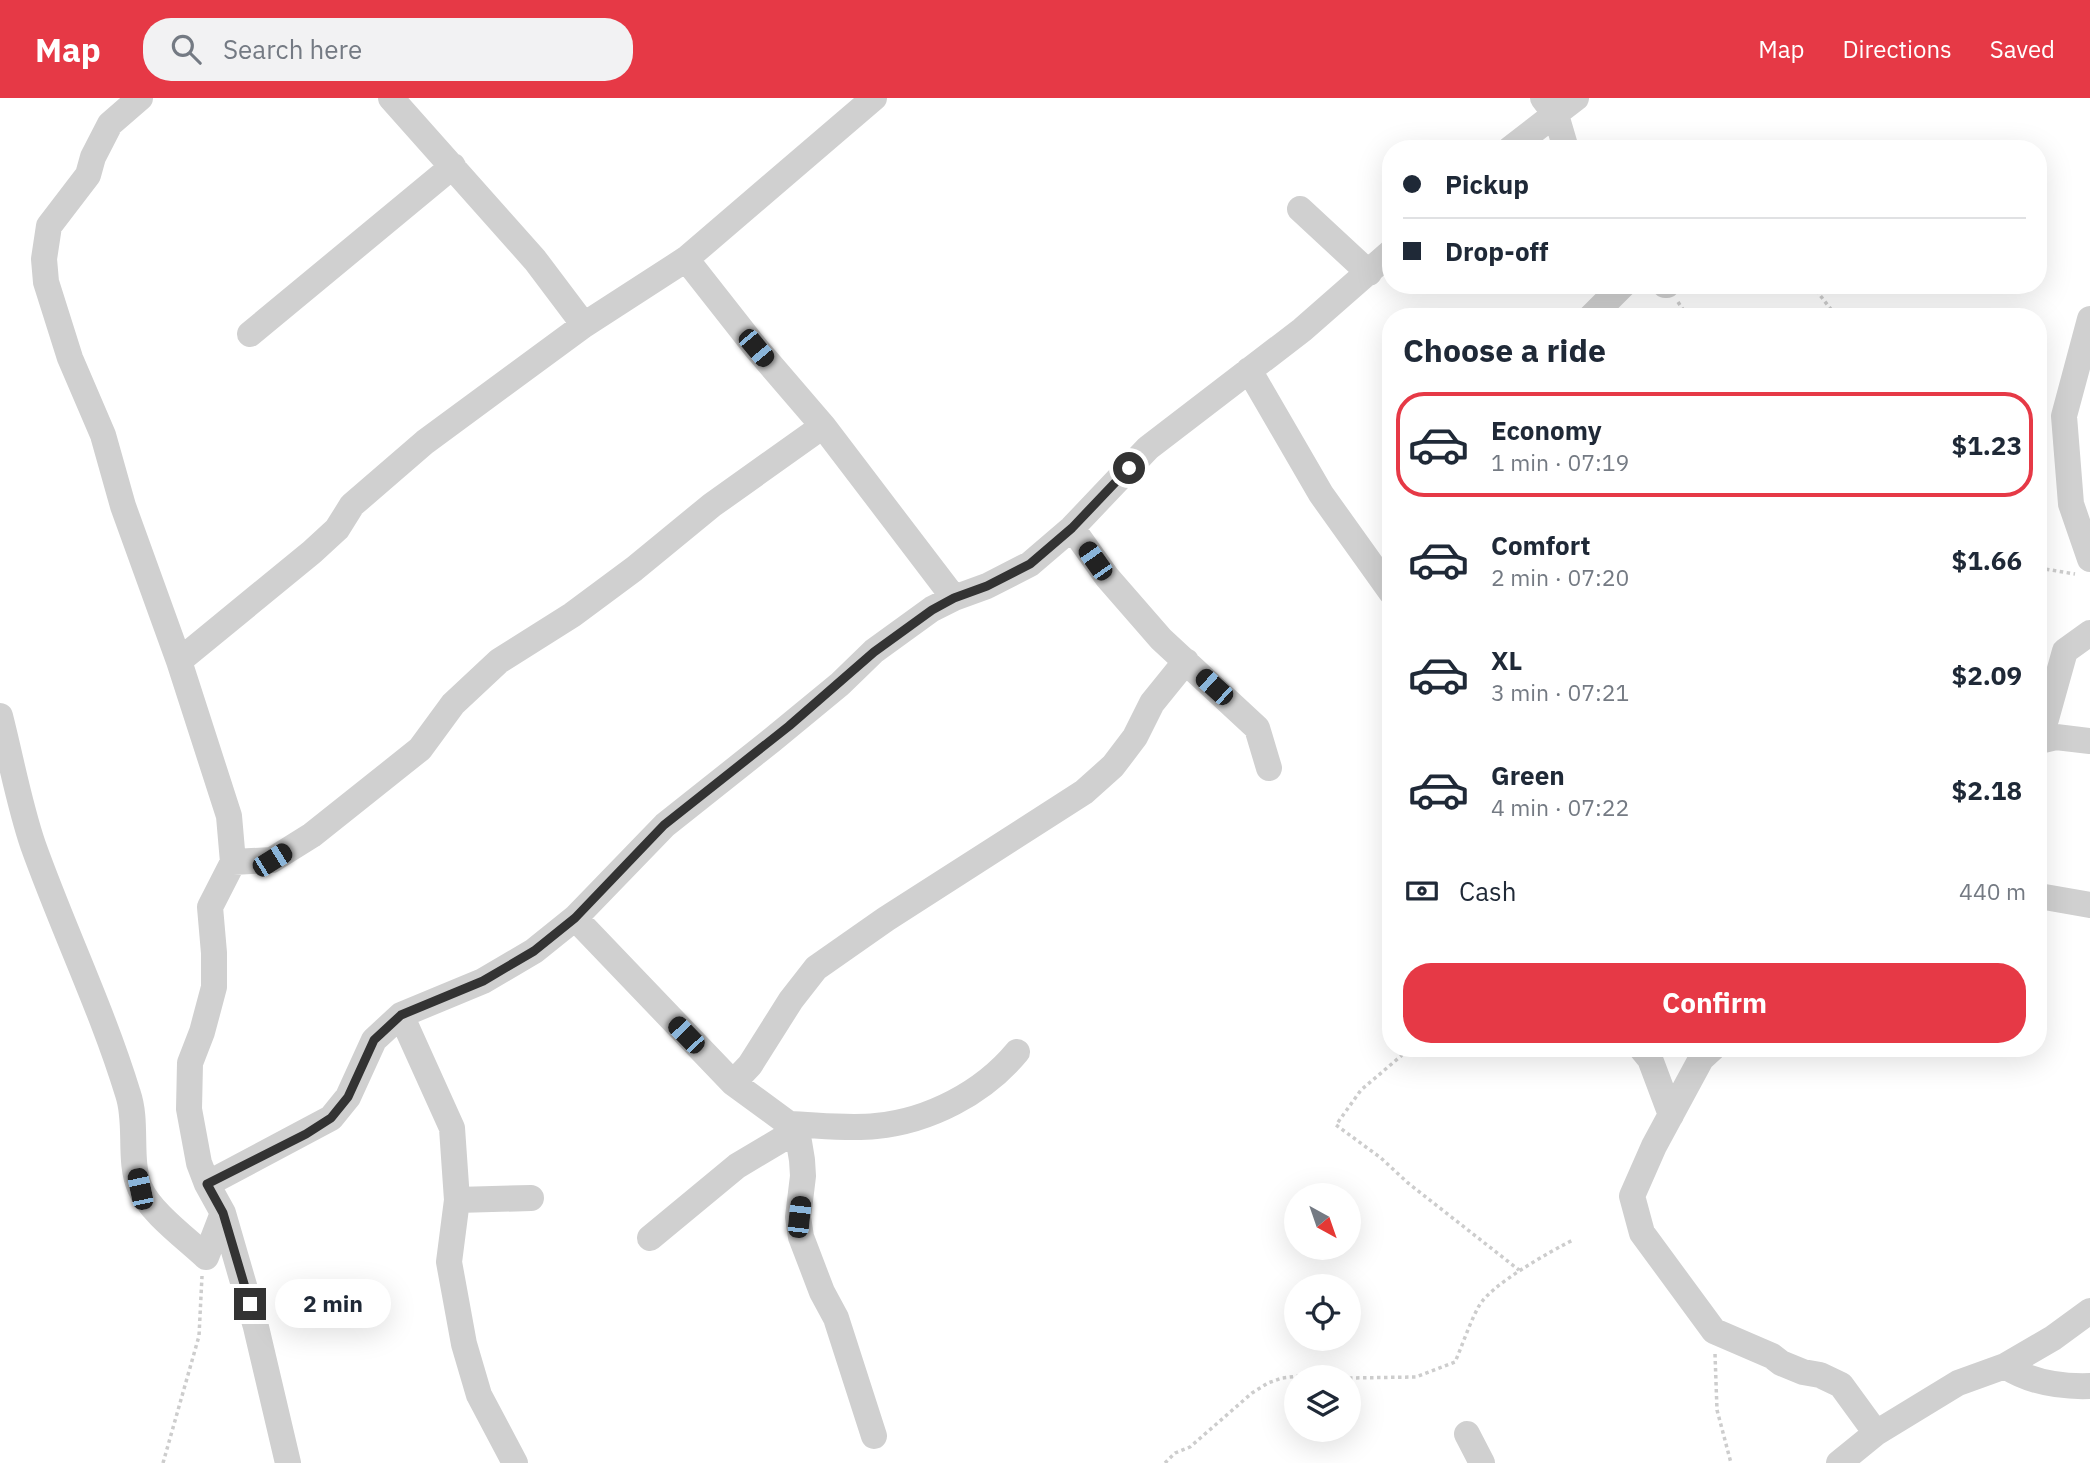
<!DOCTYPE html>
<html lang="en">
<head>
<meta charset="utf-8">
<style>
	:root { --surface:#fff; --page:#f2f2f3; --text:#1f2937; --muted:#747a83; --line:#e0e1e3; --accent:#e63946 }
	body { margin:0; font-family:"IBM Plex Sans",sans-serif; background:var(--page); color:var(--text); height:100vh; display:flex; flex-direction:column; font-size:26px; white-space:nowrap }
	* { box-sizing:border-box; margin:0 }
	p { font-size:23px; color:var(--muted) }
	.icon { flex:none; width:38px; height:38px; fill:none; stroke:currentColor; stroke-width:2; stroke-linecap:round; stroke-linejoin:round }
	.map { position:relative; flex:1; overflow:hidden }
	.sheet { position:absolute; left:1382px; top:210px; width:665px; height:749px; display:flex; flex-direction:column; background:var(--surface); border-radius:28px; box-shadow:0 7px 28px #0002 }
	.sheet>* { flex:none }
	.hud { position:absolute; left:1382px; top:42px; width:665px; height:154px; border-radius:28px; box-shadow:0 7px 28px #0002; display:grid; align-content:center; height:154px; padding:0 21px; background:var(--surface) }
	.needle { width:46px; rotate:140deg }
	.buttons { position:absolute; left:1284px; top:1085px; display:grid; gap:14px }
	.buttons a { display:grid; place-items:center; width:77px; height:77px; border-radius:50%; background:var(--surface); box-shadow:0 7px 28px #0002; font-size:35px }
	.end { position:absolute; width:32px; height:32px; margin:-16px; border:9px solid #333; background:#fff; box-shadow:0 0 0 4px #fff }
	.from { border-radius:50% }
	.bubble { position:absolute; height:49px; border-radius:24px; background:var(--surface); box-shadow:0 7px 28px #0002; font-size:23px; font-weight:700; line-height:49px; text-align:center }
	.car { position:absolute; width:21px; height:42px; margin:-21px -10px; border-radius:9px; box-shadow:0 0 5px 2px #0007; background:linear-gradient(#222 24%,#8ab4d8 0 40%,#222 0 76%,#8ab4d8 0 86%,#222 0) }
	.hud b { display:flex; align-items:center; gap:24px; height:66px; font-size:26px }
	.hud b+b { border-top:2px solid var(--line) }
	.hud i { width:18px; height:18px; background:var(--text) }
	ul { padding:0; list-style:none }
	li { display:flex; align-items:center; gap:21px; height:105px; margin:0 14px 10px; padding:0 7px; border:4px solid transparent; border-radius:28px }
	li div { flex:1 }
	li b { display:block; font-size:26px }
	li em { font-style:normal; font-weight:700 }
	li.selected { border-color:var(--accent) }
	li>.icon { width:63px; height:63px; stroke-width:1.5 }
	h2 { padding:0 21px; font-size:32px; line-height:84px }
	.pay { display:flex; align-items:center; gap:18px; height:77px; padding:0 21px; font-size:26px }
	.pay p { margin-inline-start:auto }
	.primary-button { display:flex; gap:14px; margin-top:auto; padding:14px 21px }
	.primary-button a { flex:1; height:80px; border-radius:28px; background:var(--accent); color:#fff; font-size:28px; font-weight:700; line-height:80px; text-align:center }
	header { display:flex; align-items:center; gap:42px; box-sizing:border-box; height:98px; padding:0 35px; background:var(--accent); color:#fff }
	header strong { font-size:33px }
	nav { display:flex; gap:38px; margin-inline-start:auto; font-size:24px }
	.search { width:490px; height:63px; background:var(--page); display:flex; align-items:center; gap:18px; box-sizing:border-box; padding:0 24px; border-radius:28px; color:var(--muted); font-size:26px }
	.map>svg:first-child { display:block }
</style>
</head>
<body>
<header>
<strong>Map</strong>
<div class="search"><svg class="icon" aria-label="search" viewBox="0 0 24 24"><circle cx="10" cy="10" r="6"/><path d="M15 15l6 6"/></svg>Search here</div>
<nav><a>Map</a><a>Directions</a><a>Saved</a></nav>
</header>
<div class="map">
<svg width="2090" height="1365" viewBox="0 0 2090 1365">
	<rect width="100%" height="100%" fill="#fff"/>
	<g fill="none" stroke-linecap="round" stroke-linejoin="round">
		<!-- path -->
		<path stroke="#cdcdcd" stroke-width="3.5" stroke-dasharray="3.5 3.5" stroke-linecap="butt" d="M1812,187L1837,219
			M1678,204L1688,219
			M2039,470L2075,476
			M1406,950L1401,958L1361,992L1336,1027L1381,1060L1408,1085L1519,1172
			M1715,1256L1717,1312L1731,1365
			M1349,1280L1416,1279L1455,1264C1463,1246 1469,1226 1479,1208C1490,1187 1551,1153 1573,1142
			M163,1365L199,1238L202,1178
			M1165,1365L1175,1355L1190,1349L1252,1295L1268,1285L1282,1280L1307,1277L1325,1279"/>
		<!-- minor -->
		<path stroke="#d0d0d0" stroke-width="26" d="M140,0L110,26L93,59L88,77L49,128L44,161L46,184L70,260L103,337L123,408L179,563
			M391,0L535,162L584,227L686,161L874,0
			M1543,0L1556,17L1566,51
			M1510,51L1576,0
			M1300,111L1369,175
			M1665,187H1667
			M1591,219L1623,187
			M2090,221L2064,318L2071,406L2090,461
			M250,236L453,68
			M1249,272L1321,396L1391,494
			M823,328L954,500
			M1072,430L1107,479L1161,541L1257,630L1269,670
			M0,618C11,661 19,706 33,747C63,831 102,911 128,996C138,1025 128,1063 140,1090C150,1114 187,1141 206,1159L223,1115
			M2039,635L2046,621L2065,553L2090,535
			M2039,643L2056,639L2090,643
			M233,764L229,718L179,563L312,454L337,431L352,407L425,344L584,227
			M2039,798L2090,807
			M575,820L733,985L789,1026L799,1044L802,1062L803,1078L798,1119L801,1139L822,1194L836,1220L874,1338
			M401,917L452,1030L457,1102L449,1164L464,1246L479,1297L515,1365
			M1641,950L1650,961L1671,1017
			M1713,950L1701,961L1654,1048L1632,1098L1642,1135L1714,1233L1772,1258L1781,1265L1803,1274L1820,1277L1841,1287L1876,1335
			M733,985L750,967L791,902L816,870L886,821L1084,694L1113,668L1135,639L1152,605L1186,563
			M789,1026C818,1027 847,1031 876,1028C929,1023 983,995 1017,954
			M207,1086L331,1020L348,999L374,942L401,917L483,883L534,853L575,820L665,727L772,642L840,586L874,553L932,511L954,500L987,488L1030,466L1072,430L1148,350L1302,232L1391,154
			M457,1102L531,1100
			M650,1140L737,1068L794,1034
			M2005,1268C2030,1284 2061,1289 2090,1288
			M1467,1336L1482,1365
			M288,1365L256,1229L223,1115L207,1086L199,1065L189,1011L190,965L202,934L214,889V855L210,809L233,764L272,762L312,737L420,651L453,606L499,563L572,517L634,471L712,407L823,328L756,250L686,161
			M1839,1365L1876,1335L1958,1285L2005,1268L2053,1240L2090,1213"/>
	</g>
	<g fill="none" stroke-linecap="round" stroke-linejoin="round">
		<!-- route -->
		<path stroke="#333" stroke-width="9" d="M250,1206L223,1115L207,1086L306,1036L331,1020L348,999L374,942L401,917L483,883L534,853L575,820L664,727L789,628L874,554L932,512L954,500L987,488L1030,466L1072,430L1129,370"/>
	</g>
</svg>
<div class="buttons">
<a><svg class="needle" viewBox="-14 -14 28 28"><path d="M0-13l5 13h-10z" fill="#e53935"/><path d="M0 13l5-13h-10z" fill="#747a83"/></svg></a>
<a><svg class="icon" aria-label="locate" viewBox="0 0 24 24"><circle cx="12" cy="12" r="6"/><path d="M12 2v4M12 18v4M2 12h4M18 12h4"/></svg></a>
<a><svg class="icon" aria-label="layers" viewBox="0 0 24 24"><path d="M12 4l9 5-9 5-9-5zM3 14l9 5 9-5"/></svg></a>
</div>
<i class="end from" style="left:1129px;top:370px"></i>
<i class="end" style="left:250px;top:1206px"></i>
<div class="bubble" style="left:275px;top:1181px;width:116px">2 min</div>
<i class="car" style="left:756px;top:250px;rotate:140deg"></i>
<i class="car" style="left:1095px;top:463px;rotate:325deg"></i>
<i class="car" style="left:1214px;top:589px;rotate:312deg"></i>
<i class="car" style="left:272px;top:762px;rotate:58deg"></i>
<i class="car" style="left:686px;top:937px;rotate:316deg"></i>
<i class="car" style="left:140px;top:1091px;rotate:348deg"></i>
<i class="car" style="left:799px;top:1119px;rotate:6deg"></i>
<div class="hud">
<b><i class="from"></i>Pickup</b>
<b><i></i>Drop-off</b>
</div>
<section class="sheet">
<h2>Choose a ride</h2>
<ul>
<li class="selected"><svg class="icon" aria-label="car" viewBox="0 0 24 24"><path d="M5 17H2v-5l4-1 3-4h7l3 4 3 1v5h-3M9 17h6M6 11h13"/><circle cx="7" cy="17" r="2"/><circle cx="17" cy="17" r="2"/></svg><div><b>Economy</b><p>1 min · 07:19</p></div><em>$1.23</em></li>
<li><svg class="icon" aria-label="car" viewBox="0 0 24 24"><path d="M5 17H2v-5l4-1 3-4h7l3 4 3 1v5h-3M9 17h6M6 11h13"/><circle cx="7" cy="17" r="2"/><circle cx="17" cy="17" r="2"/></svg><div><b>Comfort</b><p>2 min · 07:20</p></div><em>$1.66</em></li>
<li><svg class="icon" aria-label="car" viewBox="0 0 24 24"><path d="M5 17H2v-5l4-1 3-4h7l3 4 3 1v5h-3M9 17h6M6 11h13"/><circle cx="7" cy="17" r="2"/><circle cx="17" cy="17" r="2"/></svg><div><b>XL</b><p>3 min · 07:21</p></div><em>$2.09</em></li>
<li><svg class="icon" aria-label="car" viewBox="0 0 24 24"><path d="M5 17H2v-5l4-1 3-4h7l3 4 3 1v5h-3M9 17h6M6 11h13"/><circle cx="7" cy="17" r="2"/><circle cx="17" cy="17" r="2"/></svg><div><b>Green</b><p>4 min · 07:22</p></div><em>$2.18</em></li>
</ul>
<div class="pay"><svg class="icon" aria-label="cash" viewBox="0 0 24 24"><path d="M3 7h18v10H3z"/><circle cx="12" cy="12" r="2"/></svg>Cash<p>440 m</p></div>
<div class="primary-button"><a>Confirm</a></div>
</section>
</div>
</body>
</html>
